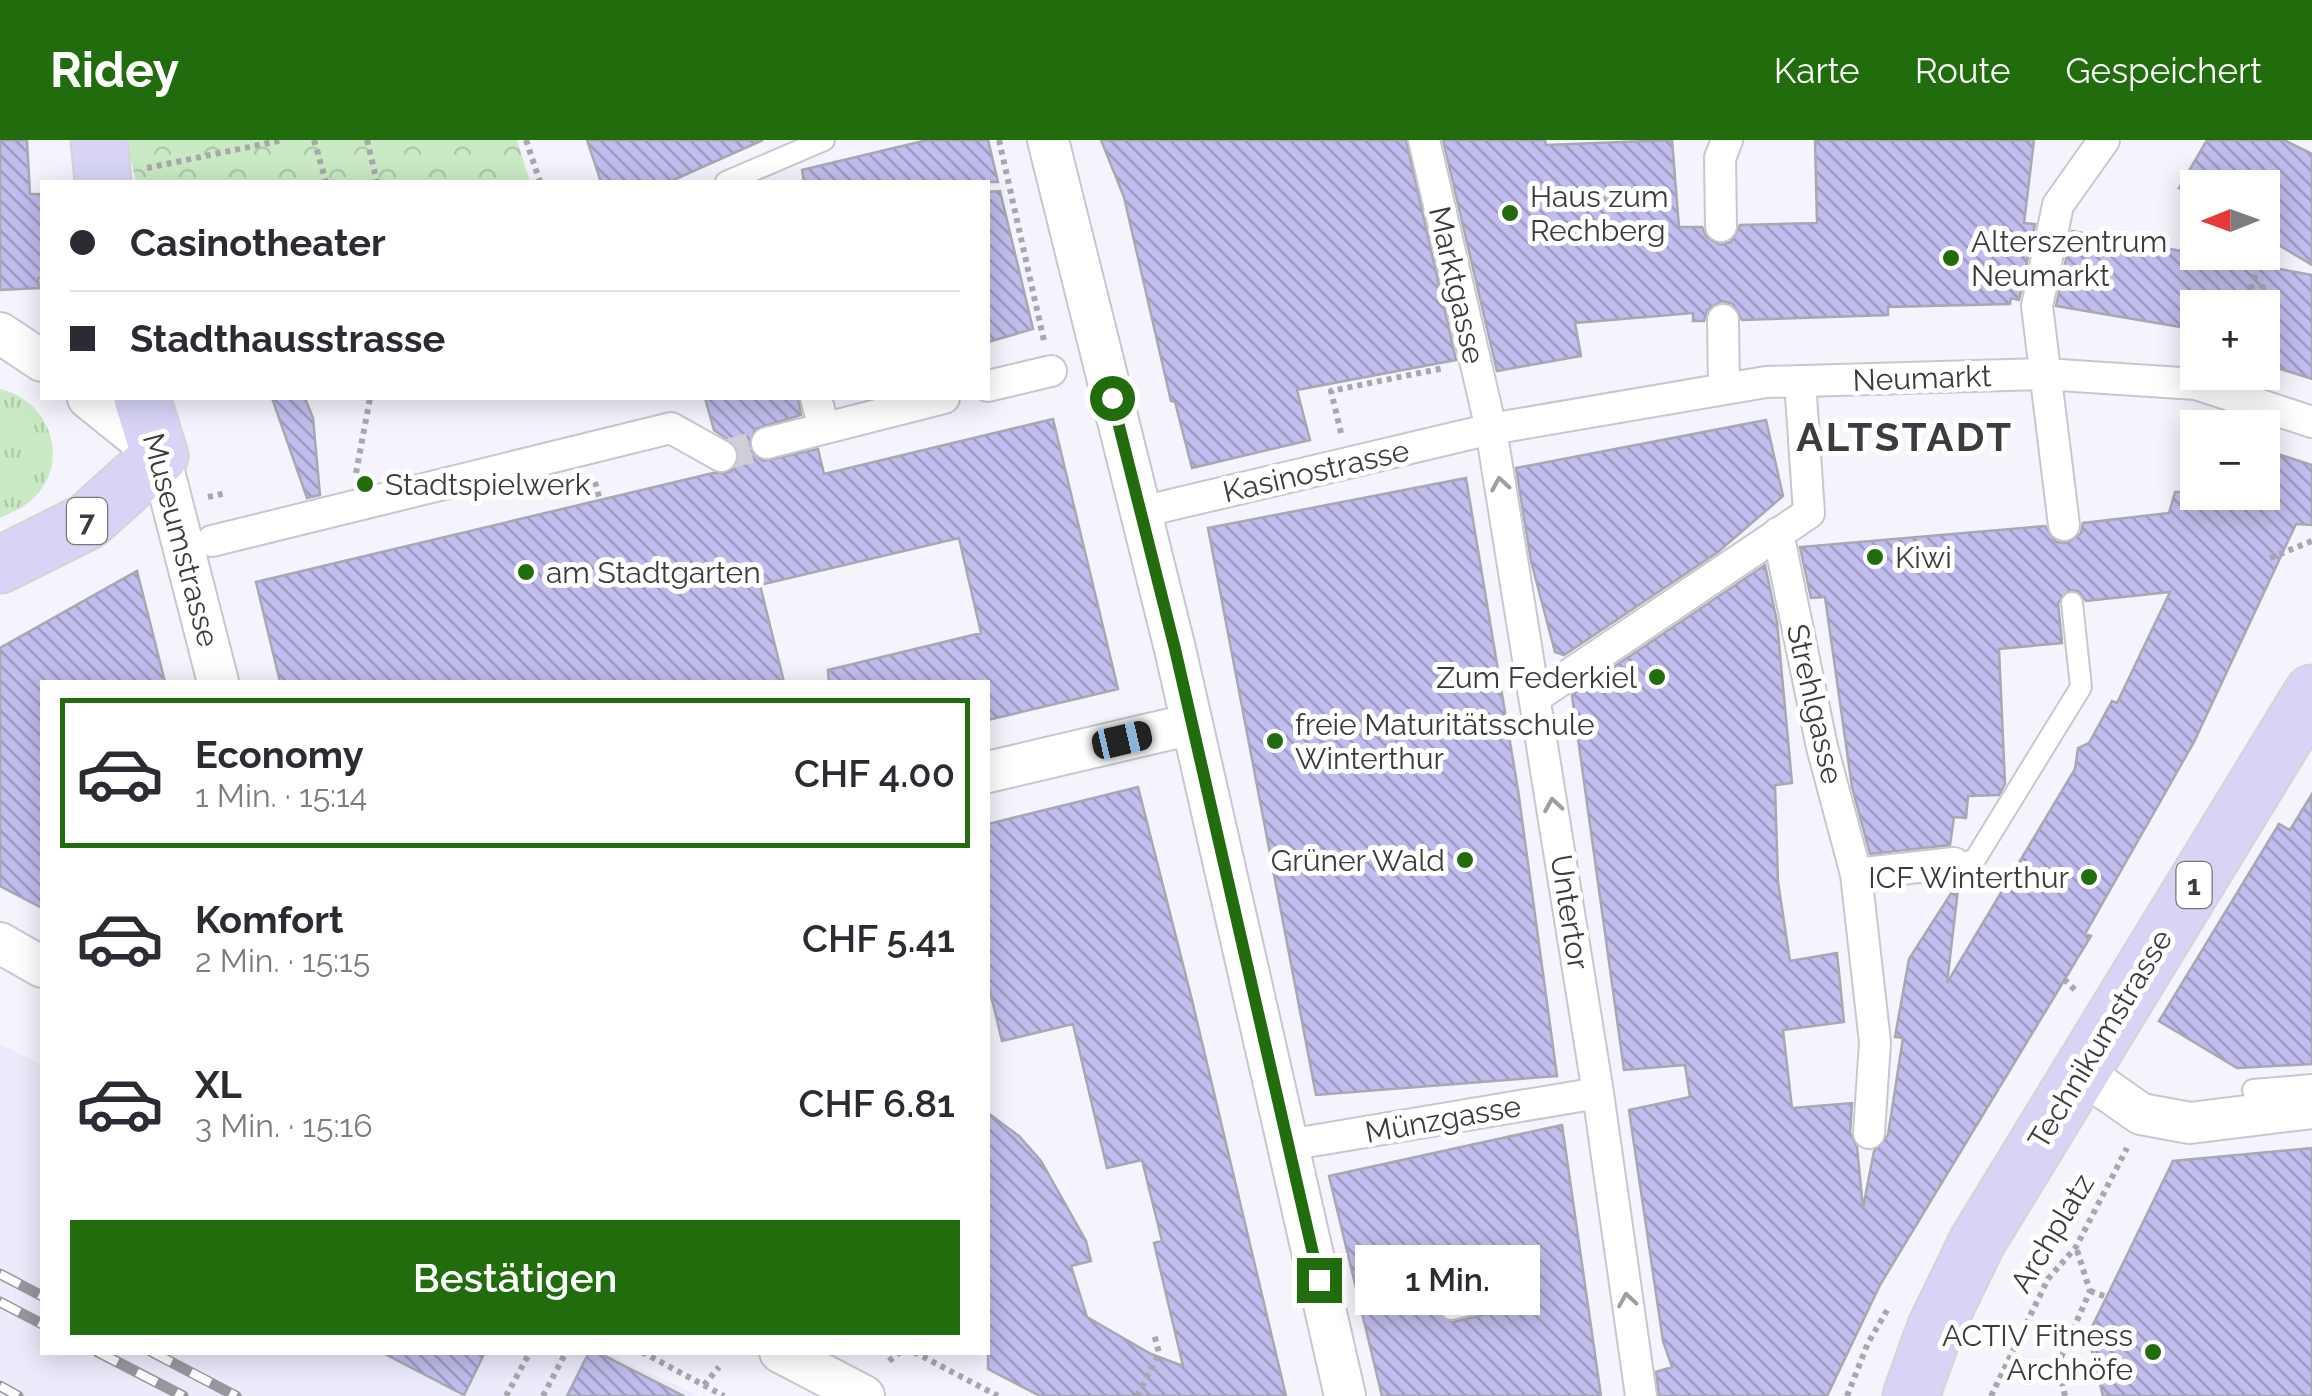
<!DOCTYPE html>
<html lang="de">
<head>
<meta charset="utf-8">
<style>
	:root { --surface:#fff; --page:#f2f2f3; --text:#2b2b33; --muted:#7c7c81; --line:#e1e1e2; --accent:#216c0d }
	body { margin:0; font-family:Raleway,sans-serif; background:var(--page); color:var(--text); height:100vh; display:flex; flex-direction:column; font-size:38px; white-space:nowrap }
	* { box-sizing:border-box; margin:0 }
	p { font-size:32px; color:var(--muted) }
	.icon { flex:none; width:55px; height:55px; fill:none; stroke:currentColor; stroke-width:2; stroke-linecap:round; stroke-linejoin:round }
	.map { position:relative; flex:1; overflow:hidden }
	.panel { position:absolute; left:40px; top:540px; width:950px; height:675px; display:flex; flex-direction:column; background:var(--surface); border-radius:0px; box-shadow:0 5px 25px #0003 }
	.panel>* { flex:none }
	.banner { position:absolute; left:40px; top:40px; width:950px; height:220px; border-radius:0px; box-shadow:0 5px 25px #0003; display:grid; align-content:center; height:220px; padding:0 30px; background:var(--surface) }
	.needle { width:65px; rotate:269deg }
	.controls { position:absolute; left:2180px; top:30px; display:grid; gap:20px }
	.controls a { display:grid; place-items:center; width:100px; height:100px; border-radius:0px; background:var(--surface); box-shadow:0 5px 25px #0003; font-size:50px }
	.end { position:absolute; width:45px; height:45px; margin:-22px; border:12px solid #216c0d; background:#fff; box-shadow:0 0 0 5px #fff }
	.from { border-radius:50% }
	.bubble { position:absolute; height:70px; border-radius:0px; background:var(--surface); box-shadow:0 5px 25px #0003; font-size:32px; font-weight:600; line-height:70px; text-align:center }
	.car { position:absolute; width:30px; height:60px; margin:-30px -15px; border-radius:12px; box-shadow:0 0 8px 2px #0007; background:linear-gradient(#222 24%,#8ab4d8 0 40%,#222 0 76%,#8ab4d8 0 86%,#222 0) }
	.banner b { display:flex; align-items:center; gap:35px; height:95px; font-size:38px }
	.banner b+b { border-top:2px solid var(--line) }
	.banner i { width:25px; height:25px; background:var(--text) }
	ul { padding:18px 0 0; list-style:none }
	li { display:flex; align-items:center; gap:30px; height:150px; margin:0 20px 15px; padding:0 10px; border:5px solid transparent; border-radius:0px }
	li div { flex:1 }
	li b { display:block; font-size:38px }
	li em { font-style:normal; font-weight:600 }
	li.selected { border-color:var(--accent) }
	li>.icon { width:90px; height:90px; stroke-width:1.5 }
	.primary-button { display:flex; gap:20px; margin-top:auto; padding:20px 30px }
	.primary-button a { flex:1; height:115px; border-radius:0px; background:var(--accent); color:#fff; font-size:40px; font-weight:600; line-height:115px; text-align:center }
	header { display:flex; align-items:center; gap:60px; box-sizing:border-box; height:140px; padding:0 50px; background:var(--accent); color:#fff }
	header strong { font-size:48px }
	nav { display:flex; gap:55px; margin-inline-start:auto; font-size:35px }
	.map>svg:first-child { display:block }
</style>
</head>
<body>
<header>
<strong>Ridey</strong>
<nav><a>Karte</a><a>Route</a><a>Gespeichert</a></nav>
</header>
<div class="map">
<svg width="2312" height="1256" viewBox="0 0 2312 1256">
	<defs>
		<pattern id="grass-tufts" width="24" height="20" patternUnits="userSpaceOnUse" patternTransform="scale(2.5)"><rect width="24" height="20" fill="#caeac4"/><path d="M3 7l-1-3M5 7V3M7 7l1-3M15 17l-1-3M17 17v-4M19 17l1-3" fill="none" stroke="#aecaa9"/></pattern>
		<pattern id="park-crowns" width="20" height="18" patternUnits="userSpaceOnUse" patternTransform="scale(2.5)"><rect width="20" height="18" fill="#caeac4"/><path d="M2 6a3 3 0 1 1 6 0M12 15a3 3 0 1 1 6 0" fill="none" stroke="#aecaa9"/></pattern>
		<pattern id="building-back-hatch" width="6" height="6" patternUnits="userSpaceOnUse" patternTransform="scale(2.5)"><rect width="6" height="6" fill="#c1bdee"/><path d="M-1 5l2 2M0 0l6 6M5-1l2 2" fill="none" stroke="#9e9bc2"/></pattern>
	</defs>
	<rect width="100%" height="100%" fill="#f5f4fd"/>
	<!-- built -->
	<path fill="#ecebfc" d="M0,904L42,925V1212L608,1213L699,1256H0Z"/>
	<!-- grass -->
	<path fill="url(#grass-tufts)" d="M0,249C53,261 73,328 28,363C20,370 9,373 0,378Z"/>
	<!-- park -->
	<path fill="url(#park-crowns)" d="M126,0H517L530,42H136Z"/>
	<!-- building -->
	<path fill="url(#building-back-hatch)" stroke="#a8a8b0" stroke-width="2.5" fill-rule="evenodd" d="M0,0H27L30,54H42V138H38L39,148L0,150Z
		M587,0H763L669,42H601Z
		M927,0H988L998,42H804L802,30Z
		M1101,0H1406L1456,220L1297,250L1310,300L1192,328L1175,262L1171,261L1124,57Z
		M1443,0H1545L1546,5L1672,0L1679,87H1702L1706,96L1720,105L1731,102L1740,85L1817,83L1815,0H2034L2024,83L2035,84L2019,160L2011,158L2010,164L1888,167V175L1742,180L1733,164L1722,161L1707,170L1704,181H1693V173L1575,183L1581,216L1497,231Z
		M2207,0H2284L2312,14V125L2262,95V48H2179Z
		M1000,51L1033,189L988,202V52Z
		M2072,91L2312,135V239L2262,223V168H2198V190L2056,166Z
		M272,258H305L313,278L320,355L307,358Z
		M705,258H798L801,275L755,289L749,309L763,321L818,309L824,334L1053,279L1118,549L988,580V542H829L828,530L981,493L959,398L760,445L784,542H280L256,442L713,333L730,332L738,324V307L714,290Z
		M1766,280L1783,356L1718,412L1564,515L1555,512L1531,421L1516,328Z
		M2262,309L2312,325V385L2296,384L2194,602L2085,794L2091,796L1880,1145L1827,1256H1659L1656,1232L1672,1227L1663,1201L1629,970L1690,957L1685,925L1624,930L1572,555L1765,425L1777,482L1792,643L1775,645L1778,742L1790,821L1837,813L1844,882L1783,890L1792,968L1852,963L1850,993L1857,1007L1863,1068L1874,1011L1888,995L1903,898L1895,897L1909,819L1959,741L1947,843L2075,629L2078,608L2089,603L2112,561L2117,563L2170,452L2086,461L2078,451L2070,450L2058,463L2062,503L1999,509L2005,644L1999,655L1968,656L1966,678L1954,677L1950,705L1870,714L1852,647L1825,457L1811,458L1800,407L2045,386L2056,402L2067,403L2081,393L2083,383L2169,373L2175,352H2262Z
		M1466,338L1518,650L1557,936L1316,955L1208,388Z
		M137,431L165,542H42V768L0,746V508Z
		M1138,647L1191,856L1286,1256H1040L988,1229V973L1019,996L1041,1021L1086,1101L1091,1121L1071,1126L1087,1177L1151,1214L1183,1226L1154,1103L1162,1101L1142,1020L1107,1028L1073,884L1002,901L988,843V684Z
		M2312,654V924L2237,928L2159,881L2279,684L2290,690Z
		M1562,985L1601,1256H1382L1329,1036ZM1499,1144L1514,1153V1162L1505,1170L1453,1182L1438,1173V1164L1447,1156Z
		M2312,1008V1256H2103L2088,1195L2173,1021Z
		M381,1212H485L464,1255Z
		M589,1212H597L684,1256H567Z"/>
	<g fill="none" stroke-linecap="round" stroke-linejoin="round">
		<!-- pedestrian-tunnel -->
		<path stroke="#d0cfd7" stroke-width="30" stroke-dasharray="30 15" stroke-linecap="butt" d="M721,316L767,303"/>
		<!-- service casing -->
		<g stroke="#c8c7d0" stroke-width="24">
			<path id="service" d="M726,42L824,0
				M1954,723L1974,721L2081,547L2072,463
				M2253,950L2312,945
				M1451,1169L1501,1157"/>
		</g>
		<!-- pedestrian casing -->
		<g stroke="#c8c7d0" stroke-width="34">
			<path id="pedestrian" d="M1424,0L1491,289L1598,953L1641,1256
				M1721,86L1720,18L1727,0
				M1723,180L1724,249
				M988,246L1051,231
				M816,258L824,288
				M767,303L944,258
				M1141,372L1491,289L1766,242L2044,234L2196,244L2312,282
				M2064,385L2037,166L2058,65L2104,0
				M1778,393L1822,607L1856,734L1954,723
				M212,401L671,288L721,316
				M1536,557L1809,373L1800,241
				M1856,734L1875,902L1869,993
				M1288,1005L1598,953"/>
		</g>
		<!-- minor casing -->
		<g stroke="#c8c7d0" stroke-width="44">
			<path id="minor" d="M1048,0L1175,509L1345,1256
				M0,193L42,221
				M88,258L160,316L218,542
				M988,632L1192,584
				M0,803L42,827
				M2081,932L2141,974L2190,983L2312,968
				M780,1212L864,1256"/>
		</g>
		<!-- primary casing -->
		<g stroke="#d4d4d5" stroke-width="59">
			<path id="primary" d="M99,0L103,42
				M0,425L88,381L160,316L142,258
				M1911,1256L1935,1189L1977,1102L2312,553"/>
		</g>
		<!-- path -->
		<path stroke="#a8a7ae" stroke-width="6" stroke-dasharray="5 5" stroke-linecap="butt" d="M314,0L326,42
			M367,0L377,42
			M526,0L540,42
			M999,0L1044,201
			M147,28L283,0
			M2244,168L2256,133
			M2255,168L2264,142
			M1341,293L1331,251L1444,228
			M356,333L370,258
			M595,342L600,361
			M208,357L226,353
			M2270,418L2312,401
			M2064,839L2075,850
			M2090,1151L2107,1157
			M642,1212L724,1256
			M914,1212L998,1256
			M889,1221L900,1212
			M704,1245L719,1227
			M506,1256L530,1212
			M543,1256L566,1212
			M1137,1256L1159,1213L1154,1194
			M1847,1256L1868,1203L1889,1167
			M1991,1256L2048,1139L2076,1107L2127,1008
			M2065,1256L2058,1224L2090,1151L2076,1107"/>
		<!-- service -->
		<use href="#service" stroke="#fff" stroke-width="20"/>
		<!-- pedestrian -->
		<use href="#pedestrian" stroke="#fff" stroke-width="30"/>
		<!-- minor -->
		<use href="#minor" stroke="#fff" stroke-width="40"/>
		<!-- primary -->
		<use href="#primary" stroke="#d7d4f6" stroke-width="55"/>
		<!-- rail casing -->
		<g stroke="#98979d" stroke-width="11">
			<path id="rail" d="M0,1134L42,1156
				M0,1162L42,1184
				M98,1212L183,1256
				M152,1212L236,1256
				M0,1246L18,1256"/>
		</g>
		<!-- rail -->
		<use href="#rail" stroke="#fff" stroke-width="8" stroke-dasharray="22" stroke-linecap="butt"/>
	</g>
	<!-- one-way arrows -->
	<defs><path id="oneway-chevron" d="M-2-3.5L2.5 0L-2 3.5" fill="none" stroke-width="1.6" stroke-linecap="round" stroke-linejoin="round" transform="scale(2.5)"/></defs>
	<g stroke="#9e9d9f">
		<use href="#oneway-chevron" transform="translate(1500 344) rotate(-100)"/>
		<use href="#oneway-chevron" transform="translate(1553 665) rotate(-99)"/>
		<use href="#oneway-chevron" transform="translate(1627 1160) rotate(-99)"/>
	</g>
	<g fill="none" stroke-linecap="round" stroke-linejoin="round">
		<!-- route -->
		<path stroke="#216c0d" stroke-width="12" d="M1112,258L1175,509L1319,1140"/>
	</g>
	<!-- markers -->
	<g fill="#216c0d" stroke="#fff" stroke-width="4">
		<circle cx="1510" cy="73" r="10"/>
		<circle cx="1951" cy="118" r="10"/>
		<circle cx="365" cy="344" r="10"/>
		<circle cx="1875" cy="417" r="10"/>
		<circle cx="526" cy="432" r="10"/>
		<circle cx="1657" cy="537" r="10"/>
		<circle cx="1275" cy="601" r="10"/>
		<circle cx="1465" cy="720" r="10"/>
		<circle cx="2089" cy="737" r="10"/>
		<circle cx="2153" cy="1212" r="10"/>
	</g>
	<g text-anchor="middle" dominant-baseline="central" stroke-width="10" stroke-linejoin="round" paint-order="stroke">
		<!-- shield labels -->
		<g fill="#fff" stroke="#767679" stroke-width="2.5">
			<rect x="67" y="358" width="40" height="46" rx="8"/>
			<rect x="2176.5" y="722" width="35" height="46" rx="8"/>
		</g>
		<g font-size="28" font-weight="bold" fill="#3c3b3f">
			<text x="87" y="381">7</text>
			<text x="2194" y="745">1</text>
		</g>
		<!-- poi labels -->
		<g font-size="30" fill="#3c3b3f" stroke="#fff" text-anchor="start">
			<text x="1530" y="56">Haus zum<tspan x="1530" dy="34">Rechberg</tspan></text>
			<text x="1971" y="101">Alterszentrum<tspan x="1971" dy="34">Neumarkt</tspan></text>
			<text x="385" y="344">Stadtspielwerk</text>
			<text x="1895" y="417">Kiwi</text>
			<text x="546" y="432">am Stadtgarten</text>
			<text x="1637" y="537" text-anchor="end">Zum Federkiel</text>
			<text x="1295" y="584">freie Maturitätsschule<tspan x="1295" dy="34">Winterthur</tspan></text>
			<text x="1445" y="720" text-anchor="end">Grüner Wald</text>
			<text x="2069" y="737" text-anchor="end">ICF Winterthur</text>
			<text x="2133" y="1195" text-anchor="end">ACTIV Fitness<tspan x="2133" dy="34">Archhöfe</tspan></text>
		</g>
		<!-- street labels -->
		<g font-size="30" fill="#3c3b3f" stroke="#fff">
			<text transform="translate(1457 145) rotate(77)">Marktgasse</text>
			<text transform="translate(1922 238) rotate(-2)">Neumarkt</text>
			<text transform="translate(1316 331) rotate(-13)">Kasinostrasse</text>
			<text transform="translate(181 400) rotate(75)">Museumstrasse</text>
			<text transform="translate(1815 564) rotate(77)">Strehlgasse</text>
			<text transform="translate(1570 772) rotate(81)">Untertor</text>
			<text transform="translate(2100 899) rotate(-59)">Technikumstrasse</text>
			<text transform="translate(1443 979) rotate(-10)">Münzgasse</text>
			<text transform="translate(2052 1093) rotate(-59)">Archplatz</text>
		</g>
		<!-- district labels -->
		<g font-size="40" font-weight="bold" letter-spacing="2.5" fill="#3c3b3f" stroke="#fff">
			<text x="1905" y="296">ALTSTADT</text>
		</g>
	</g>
</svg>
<div class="controls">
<a><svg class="needle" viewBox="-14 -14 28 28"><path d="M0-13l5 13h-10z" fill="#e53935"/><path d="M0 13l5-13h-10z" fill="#7c7c81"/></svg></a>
<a>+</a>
<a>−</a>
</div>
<i class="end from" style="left:1112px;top:258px"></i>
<i class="end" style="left:1319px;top:1140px"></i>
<div class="bubble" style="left:1355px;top:1105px;width:185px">1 Min.</div>
<i class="car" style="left:1122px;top:600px;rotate:77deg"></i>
<div class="banner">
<b><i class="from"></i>Casinotheater</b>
<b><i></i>Stadthausstrasse</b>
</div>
<section class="panel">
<ul>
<li class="selected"><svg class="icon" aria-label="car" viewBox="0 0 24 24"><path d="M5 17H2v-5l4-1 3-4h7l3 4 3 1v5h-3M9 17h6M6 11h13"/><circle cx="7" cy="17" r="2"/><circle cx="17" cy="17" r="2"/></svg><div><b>Economy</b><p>1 Min. · 15:14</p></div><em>CHF 4.00</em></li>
<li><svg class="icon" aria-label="car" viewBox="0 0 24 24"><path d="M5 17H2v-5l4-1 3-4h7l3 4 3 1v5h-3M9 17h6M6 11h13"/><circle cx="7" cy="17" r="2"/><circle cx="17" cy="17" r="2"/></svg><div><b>Komfort</b><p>2 Min. · 15:15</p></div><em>CHF 5.41</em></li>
<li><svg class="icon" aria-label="car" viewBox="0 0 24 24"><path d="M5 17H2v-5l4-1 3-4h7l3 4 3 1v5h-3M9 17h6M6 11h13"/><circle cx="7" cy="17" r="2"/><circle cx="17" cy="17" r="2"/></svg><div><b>XL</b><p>3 Min. · 15:16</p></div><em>CHF 6.81</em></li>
</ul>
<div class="primary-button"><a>Bestätigen</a></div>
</section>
</div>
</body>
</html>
